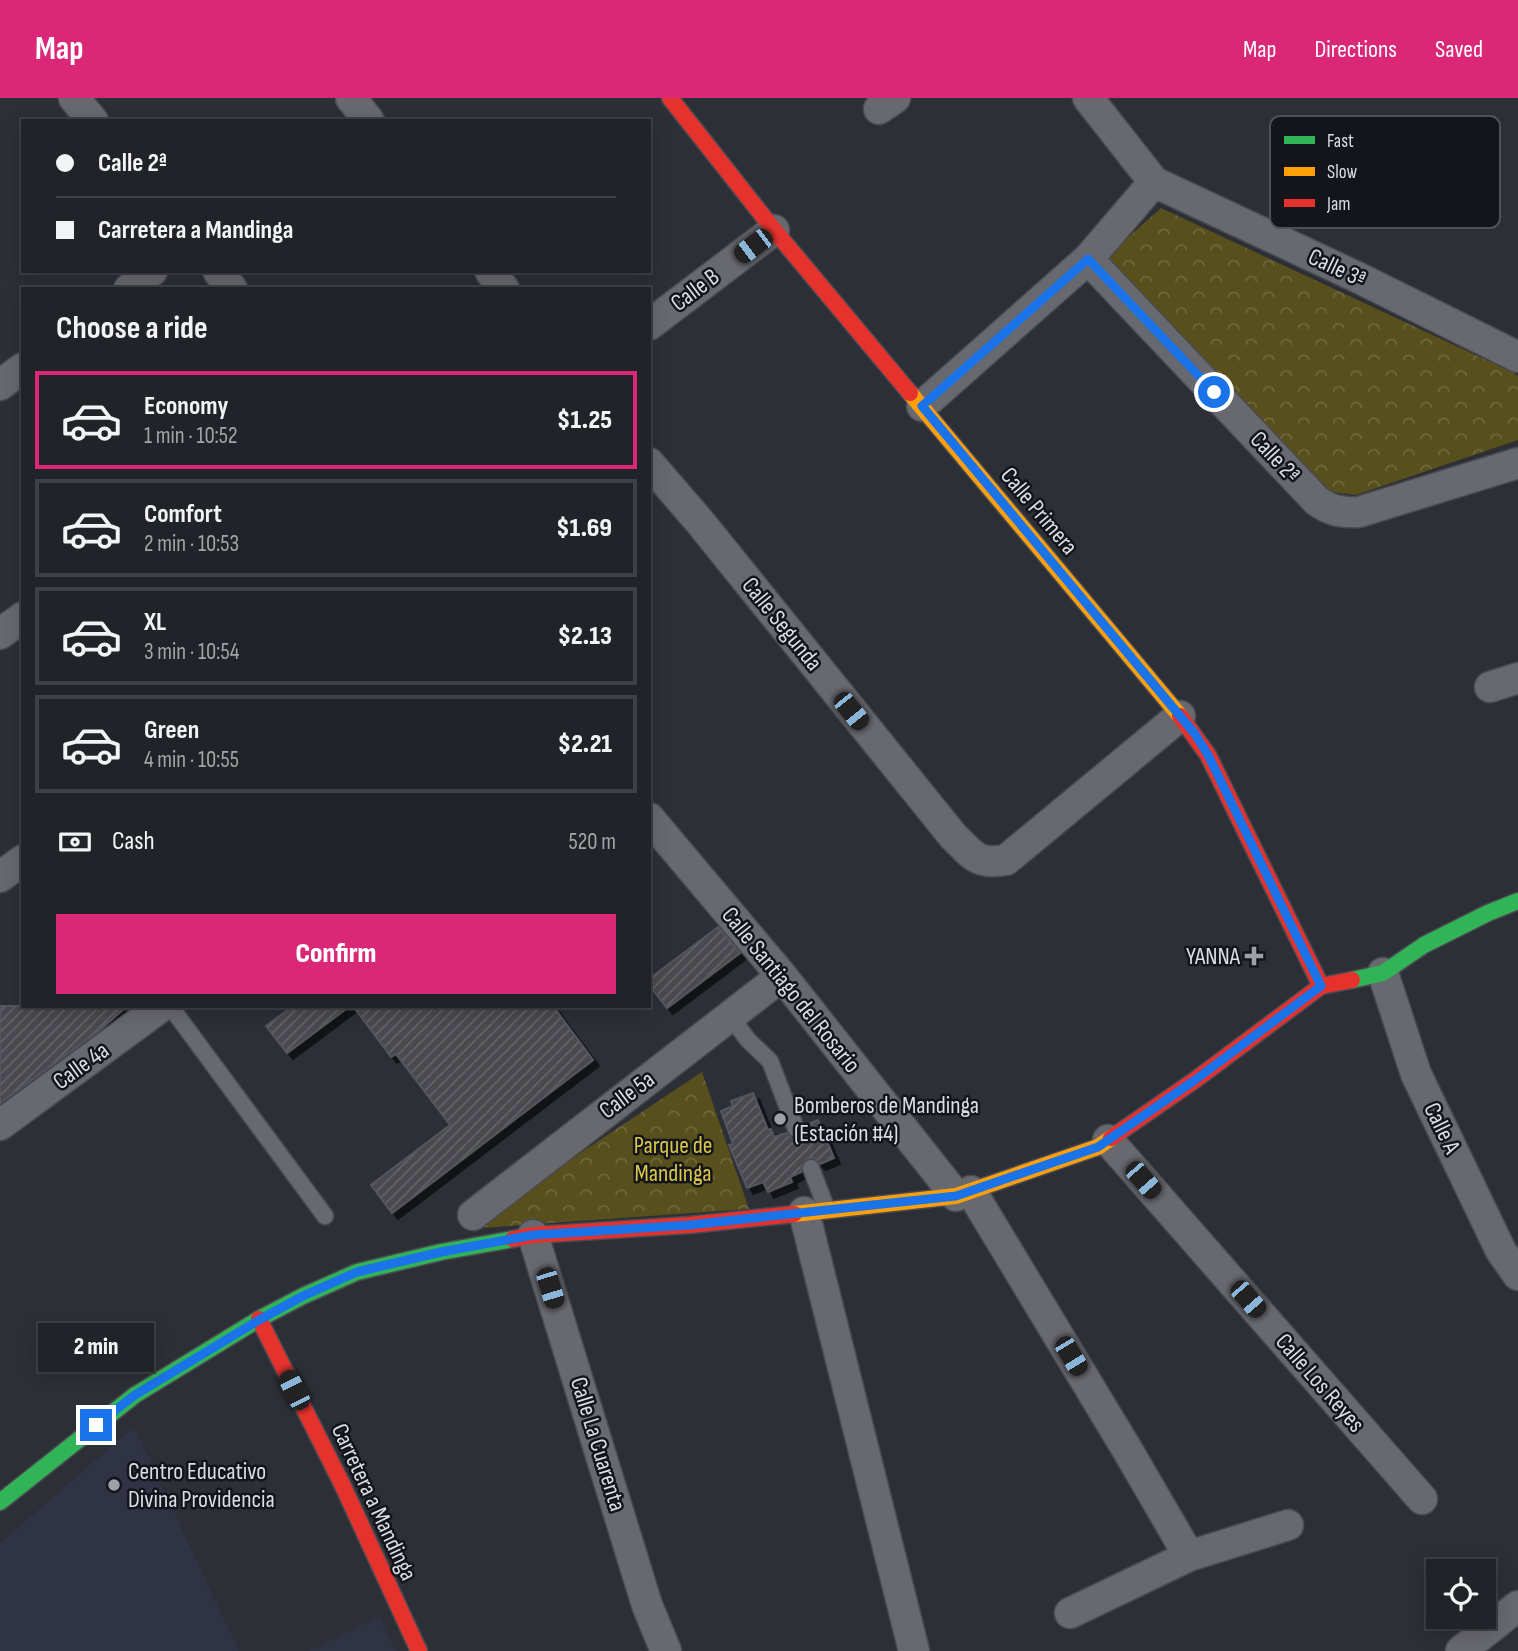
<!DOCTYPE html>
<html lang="en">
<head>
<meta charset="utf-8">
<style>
	:root { --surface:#222328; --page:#2a2b30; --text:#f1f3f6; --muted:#a2a4a8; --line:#3f4045; --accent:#db2777 }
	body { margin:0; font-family:"Sofia Sans Condensed",sans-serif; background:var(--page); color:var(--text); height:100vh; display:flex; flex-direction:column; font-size:26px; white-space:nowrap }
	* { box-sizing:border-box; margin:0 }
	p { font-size:23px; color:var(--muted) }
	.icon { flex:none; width:38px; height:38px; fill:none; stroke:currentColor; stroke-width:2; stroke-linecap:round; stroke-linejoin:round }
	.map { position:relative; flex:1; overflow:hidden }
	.details { position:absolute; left:21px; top:189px; width:630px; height:721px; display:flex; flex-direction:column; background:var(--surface); border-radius:0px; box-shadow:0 4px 18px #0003,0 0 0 2px var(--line) }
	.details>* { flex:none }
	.hud { position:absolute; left:21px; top:21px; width:630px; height:154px; border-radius:0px; box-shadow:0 4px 18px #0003,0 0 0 2px var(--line); display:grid; align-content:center; height:154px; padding:0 35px; background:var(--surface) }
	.buttons { position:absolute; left:1426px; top:1461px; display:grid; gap:14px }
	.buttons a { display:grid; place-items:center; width:70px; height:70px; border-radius:0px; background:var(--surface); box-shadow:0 4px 18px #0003,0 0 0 2px var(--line); font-size:35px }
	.end { position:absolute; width:32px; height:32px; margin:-16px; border:9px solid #1a73e8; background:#fff; box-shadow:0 0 0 4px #fff }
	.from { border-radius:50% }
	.bubble { position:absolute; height:49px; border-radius:0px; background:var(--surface); box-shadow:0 4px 18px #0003,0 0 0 2px var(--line); font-size:23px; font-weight:800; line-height:49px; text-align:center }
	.car { position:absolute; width:21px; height:42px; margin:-21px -10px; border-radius:9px; box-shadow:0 0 5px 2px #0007; background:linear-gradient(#222 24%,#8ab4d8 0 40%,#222 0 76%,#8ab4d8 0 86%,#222 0) }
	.hud b { display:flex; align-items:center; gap:24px; height:66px; font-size:26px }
	.hud b+b { border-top:2px solid var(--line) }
	.hud i { width:18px; height:18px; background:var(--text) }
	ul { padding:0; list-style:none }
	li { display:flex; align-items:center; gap:21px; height:98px; margin:0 14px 10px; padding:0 21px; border:4px solid var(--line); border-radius:0px }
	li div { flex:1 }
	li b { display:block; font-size:26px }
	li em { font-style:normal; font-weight:800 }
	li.on { border-color:var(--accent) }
	li>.icon { width:63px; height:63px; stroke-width:1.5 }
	h2 { padding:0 35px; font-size:32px; line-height:84px }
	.pay { display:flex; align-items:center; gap:18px; height:77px; padding:0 35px; font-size:26px }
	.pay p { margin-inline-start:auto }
	.cta { display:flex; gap:14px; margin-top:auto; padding:14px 35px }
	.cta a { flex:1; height:80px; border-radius:0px; background:var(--accent); color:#fff; font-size:28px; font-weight:800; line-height:80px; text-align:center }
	header { display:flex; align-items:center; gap:42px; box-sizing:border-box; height:98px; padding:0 35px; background:var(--accent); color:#fff }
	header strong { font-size:33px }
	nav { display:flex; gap:38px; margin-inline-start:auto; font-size:24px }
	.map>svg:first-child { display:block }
</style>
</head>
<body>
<header>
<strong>Map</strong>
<nav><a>Map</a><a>Directions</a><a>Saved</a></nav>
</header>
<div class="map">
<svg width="1518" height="1553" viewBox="0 0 1518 1553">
	<defs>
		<pattern id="park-crowns" width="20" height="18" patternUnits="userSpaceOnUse" patternTransform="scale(1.75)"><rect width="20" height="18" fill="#574f1c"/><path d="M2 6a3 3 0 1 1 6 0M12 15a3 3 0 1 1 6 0" fill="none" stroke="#6f683d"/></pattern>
		<pattern id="building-hatch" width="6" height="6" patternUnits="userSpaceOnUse" patternTransform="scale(1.75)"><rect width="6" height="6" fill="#484a4f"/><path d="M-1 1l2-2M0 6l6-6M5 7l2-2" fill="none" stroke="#626468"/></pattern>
		<filter id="shadow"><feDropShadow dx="6" dy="6" stdDeviation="0" flood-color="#0009"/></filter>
	</defs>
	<rect width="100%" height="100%" fill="#2d2f36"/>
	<!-- built -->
	<path fill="#303345" d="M134,1329L239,1553H0V1445Z
		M379,1518L396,1553H309Z"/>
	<!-- park -->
	<path fill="url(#park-crowns)" d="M1161,110L1514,275L1518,278V342L1356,397L1323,393L1106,159Z
		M702,974L749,1111L466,1131Z"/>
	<!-- building -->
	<path fill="url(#building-hatch)" stroke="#55565d" stroke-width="2" filter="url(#shadow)" d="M718,829L740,855L667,910L649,887V881Z
		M0,908H127L100,932L0,1005Z
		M293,908H350L287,955L266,928Z
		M353,908H553L593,962L392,1115L371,1087L450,1027L396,956L391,959Z
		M753,995L768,1032L771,1031L774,1039L786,1035L794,1041L800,1040L806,1033V1027L818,1022L834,1060L820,1066L813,1060L807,1061L801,1068V1074L790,1079L792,1084L768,1094L763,1084L747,1090L729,1047L733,1046L721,1013L733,1008L731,1003Z"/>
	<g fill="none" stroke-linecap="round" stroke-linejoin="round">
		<!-- lane casing -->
		<g stroke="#4a4b52" stroke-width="19">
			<path id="lane" d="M170,908L325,1118
				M730,918L748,942L770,963L796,1031
				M811,1070L827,1112"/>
		</g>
		<!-- street casing -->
		<g stroke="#4a4b52" stroke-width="33">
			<path id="street" d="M74,0L93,23
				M351,0L369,23
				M1088,0L1154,84L1357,179L1518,259
				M879,11L895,0
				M1088,161L1317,403C1331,413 1342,415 1359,414L1518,365
				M218,173L232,191
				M490,173L504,191
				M129,191L152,173
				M649,227L774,132
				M0,287L23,270
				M922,308L1088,161L1154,84
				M649,365L700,424L953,738C973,757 976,767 1006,762L1180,618
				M0,536L23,519
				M1490,589L1518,580
				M649,720L782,878L956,1098
				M0,779L23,762
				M1383,875L1416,976L1501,1153L1518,1177
				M0,1027L162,908
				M1108,1042L1422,1401
				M971,1093L1128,1353L1189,1458
				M804,1114L914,1553
				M473,1117L782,878
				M533,1137L647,1507L666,1553
				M1070,1515L1189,1458L1288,1427
				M1461,1553L1518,1508"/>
		</g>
		<!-- fast casing -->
		<g stroke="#4a4b52" stroke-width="19">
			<path id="fast" d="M1352,882L1383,875L1424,847L1488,815L1518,803
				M0,1404L135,1297L259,1221L303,1198L357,1174L441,1154L513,1141"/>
		</g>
		<!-- slow casing -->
		<g stroke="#4a4b52" stroke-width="19">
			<path id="slow" d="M910,295L1180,618
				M794,1116L956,1098L1098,1049L1111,1040"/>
		</g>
		<!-- jam casing -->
		<g stroke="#4a4b52" stroke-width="19">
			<path id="jam" d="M670,0L774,132L910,295
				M1180,618L1208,657L1321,888
				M1111,1040L1195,982L1321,888L1352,882
				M513,1141L533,1137L689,1127L794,1116
				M259,1221L342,1386L419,1553"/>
		</g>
		<!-- lane -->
		<use href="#lane" stroke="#68696f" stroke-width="16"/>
		<!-- street -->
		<use href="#street" stroke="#68696f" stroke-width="30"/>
		<!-- fast -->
		<use href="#fast" stroke="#30b455" stroke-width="16"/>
		<!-- slow -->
		<use href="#slow" stroke="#ff9f0a" stroke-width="16"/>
		<!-- jam -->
		<use href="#jam" stroke="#e5322d" stroke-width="16"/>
	</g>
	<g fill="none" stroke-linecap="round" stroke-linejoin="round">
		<!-- route -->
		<path stroke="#1a73e8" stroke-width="9" d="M96,1327L135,1297L259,1222L303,1198L357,1174L441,1154L533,1137L689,1127L956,1098L1098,1049L1195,982L1321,888L1208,657L1195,636L922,308L1088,161L1214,294"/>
	</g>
	<!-- markers -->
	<g fill="#9ea0a8" stroke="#14151b" stroke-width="2.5">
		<path d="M1250.5 847.5h7v7h7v7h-7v7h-7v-7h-7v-7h7z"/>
		<circle cx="780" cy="1021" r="7"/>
		<circle cx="114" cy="1387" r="7"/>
	</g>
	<g text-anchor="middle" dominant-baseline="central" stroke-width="5" stroke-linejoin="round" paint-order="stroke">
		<!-- street labels -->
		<g font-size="24" fill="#dbdde6" stroke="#14151b">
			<text transform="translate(1337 170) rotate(25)">Calle 3ª</text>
			<text transform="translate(695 192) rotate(-37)">Calle B</text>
			<text transform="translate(1275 359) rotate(47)">Calle 2ª</text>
			<text transform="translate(1039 413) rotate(50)">Calle Primera</text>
			<text transform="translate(782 526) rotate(51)">Calle Segunda</text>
			<text transform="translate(791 892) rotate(51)">Calle Santiago del Rosario</text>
			<text transform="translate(81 968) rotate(-36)">Calle 4a</text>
			<text transform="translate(627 997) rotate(-37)">Calle 5a</text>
			<text transform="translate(1442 1030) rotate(64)">Calle A</text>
			<text transform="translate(1320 1285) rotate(49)">Calle Los Reyes</text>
			<text transform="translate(598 1346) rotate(73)">Calle La Cuarenta</text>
			<text transform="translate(374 1404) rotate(65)">Carretera a Mandinga</text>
		</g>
		<!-- poi labels -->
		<g font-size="24" fill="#dbdde6" stroke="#14151b" text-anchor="start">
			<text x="1240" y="858" text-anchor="end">YANNA</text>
			<text x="794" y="1007">Bomberos de Mandinga<tspan x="794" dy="28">(Estación #4)</tspan></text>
			<text x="128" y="1373">Centro Educativo<tspan x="128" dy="28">Divina Providencia</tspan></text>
		</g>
		<!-- park labels -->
		<g font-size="24" fill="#d9c64b" stroke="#14151b">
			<text x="673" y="1047">Parque de<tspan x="673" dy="28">Mandinga</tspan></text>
		</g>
	</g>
	<!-- legend -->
	<rect x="1270" y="18" width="230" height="112" rx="10" fill="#14151b" stroke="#505158" stroke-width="2"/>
	<rect x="1284" y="38" width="31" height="8" fill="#30b455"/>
	<rect x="1284" y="69" width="31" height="9" fill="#ff9f0a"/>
	<rect x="1284" y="101" width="31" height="8" fill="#e5322d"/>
	<g font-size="19" fill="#dbdde6">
		<text x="1327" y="49">Fast</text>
		<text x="1327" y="80">Slow</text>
		<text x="1327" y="112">Jam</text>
	</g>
</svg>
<div class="buttons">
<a><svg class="icon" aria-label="locate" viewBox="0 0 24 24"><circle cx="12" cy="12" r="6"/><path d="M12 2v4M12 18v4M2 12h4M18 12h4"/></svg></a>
</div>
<i class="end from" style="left:1214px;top:294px"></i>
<i class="end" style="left:96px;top:1327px"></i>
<div class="bubble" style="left:38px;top:1225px;width:116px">2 min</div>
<i class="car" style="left:753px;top:148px;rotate:233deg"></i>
<i class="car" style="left:851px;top:613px;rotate:141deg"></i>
<i class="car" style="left:1143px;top:1082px;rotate:139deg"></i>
<i class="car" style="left:550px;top:1190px;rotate:163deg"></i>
<i class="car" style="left:1248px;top:1201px;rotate:139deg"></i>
<i class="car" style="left:1071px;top:1258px;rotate:149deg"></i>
<i class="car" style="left:294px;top:1292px;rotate:333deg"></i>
<div class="hud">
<b><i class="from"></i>Calle 2ª</b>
<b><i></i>Carretera a Mandinga</b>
</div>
<section class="details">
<h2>Choose a ride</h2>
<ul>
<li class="on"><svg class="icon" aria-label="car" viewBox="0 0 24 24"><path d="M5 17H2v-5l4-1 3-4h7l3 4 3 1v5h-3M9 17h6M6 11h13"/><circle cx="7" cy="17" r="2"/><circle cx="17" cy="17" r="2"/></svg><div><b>Economy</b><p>1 min · 10:52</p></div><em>$1.25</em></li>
<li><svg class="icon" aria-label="car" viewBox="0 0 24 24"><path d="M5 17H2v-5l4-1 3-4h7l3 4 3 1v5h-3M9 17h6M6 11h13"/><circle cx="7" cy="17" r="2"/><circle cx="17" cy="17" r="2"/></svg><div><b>Comfort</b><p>2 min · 10:53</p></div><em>$1.69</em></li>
<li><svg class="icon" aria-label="car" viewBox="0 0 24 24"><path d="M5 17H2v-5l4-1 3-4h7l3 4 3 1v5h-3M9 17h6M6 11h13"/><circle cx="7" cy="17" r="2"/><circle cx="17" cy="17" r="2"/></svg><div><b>XL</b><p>3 min · 10:54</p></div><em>$2.13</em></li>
<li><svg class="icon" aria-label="car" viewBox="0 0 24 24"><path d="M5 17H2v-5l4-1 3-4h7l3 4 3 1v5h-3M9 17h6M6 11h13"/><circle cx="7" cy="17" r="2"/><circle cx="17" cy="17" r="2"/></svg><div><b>Green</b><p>4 min · 10:55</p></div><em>$2.21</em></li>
</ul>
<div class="pay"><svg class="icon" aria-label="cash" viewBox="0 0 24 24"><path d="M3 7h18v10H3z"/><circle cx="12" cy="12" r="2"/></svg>Cash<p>520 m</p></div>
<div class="cta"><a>Confirm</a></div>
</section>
</div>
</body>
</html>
